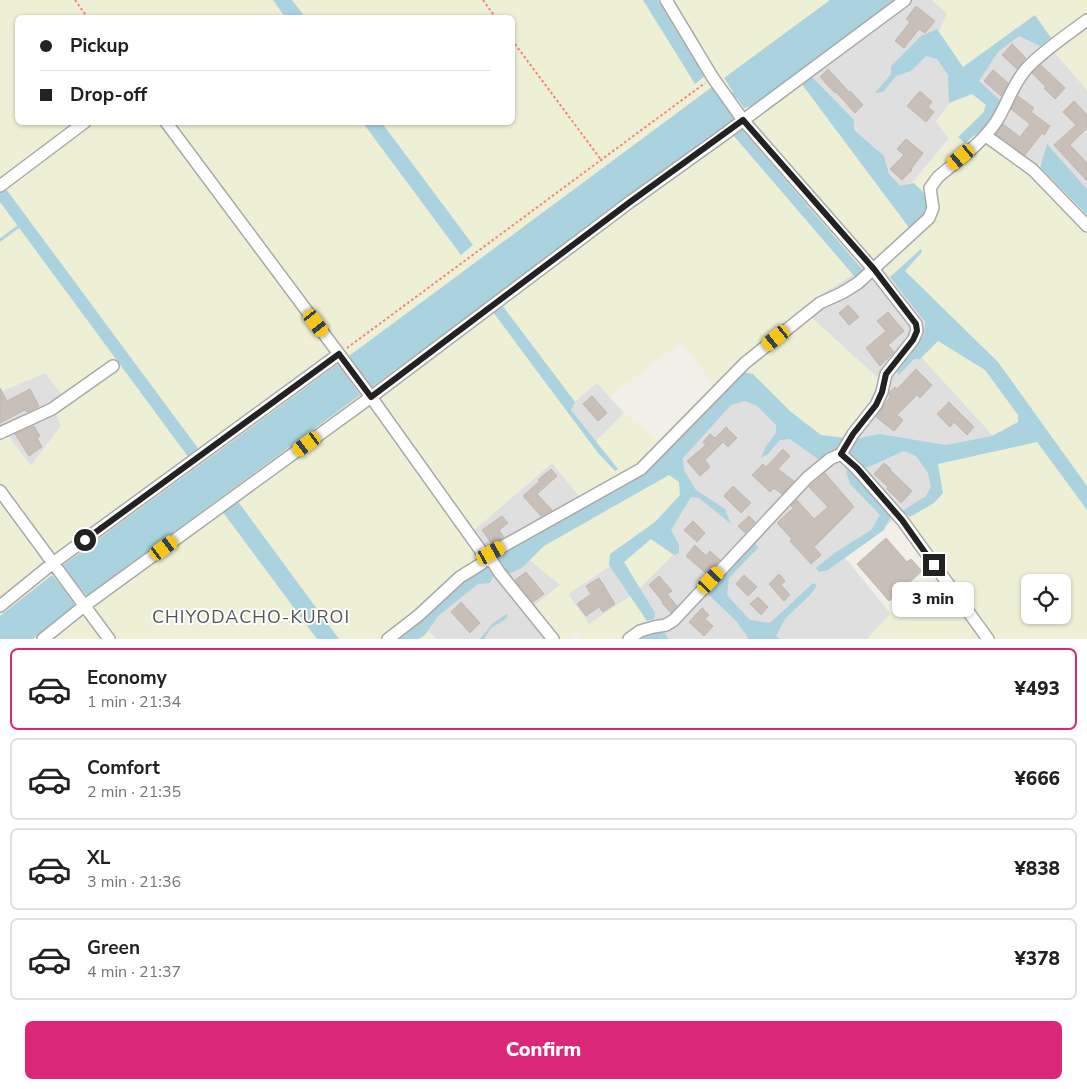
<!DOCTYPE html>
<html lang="en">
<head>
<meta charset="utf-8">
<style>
	:root { --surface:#fff; --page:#f6f6f6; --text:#222; --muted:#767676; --line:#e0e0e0; --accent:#db2777 }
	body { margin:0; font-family:"Nunito Sans",sans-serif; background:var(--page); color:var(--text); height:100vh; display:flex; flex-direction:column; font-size:19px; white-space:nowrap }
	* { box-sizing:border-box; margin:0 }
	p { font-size:16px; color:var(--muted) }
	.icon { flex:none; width:28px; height:28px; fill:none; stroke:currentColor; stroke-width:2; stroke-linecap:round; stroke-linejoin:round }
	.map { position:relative; height:639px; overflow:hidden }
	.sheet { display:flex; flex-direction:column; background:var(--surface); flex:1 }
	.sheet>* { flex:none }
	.hud { position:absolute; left:15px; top:15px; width:500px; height:110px; border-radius:8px; box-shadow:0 1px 4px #0004; display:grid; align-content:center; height:110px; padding:0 25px; background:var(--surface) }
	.tools { position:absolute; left:1021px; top:574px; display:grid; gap:10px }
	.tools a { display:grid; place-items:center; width:50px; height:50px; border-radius:8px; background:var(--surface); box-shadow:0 1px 4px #0004; font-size:25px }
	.end { position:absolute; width:22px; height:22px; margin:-11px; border:6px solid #222; background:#fff; box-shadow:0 0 0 2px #fff }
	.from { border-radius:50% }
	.bubble { position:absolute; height:35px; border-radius:8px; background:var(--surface); box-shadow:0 1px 4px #0004; font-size:16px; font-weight:800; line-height:35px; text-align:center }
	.car { position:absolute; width:15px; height:30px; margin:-15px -8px; border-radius:6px; box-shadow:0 0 4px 1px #0007; background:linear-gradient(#f5c518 24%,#345 0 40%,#f5c518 0 76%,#345 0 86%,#f5c518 0) }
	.hud b { display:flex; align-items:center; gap:18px; height:48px; font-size:19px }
	.hud b+b { border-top:1px solid var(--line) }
	.hud i { width:12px; height:12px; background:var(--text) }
	ul { padding:9px 0 0; list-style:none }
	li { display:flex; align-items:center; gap:15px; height:82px; margin:0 10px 8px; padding:0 15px; border:2px solid var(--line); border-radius:8px }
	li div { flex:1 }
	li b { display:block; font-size:19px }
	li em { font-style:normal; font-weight:800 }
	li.active { border-color:var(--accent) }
	li>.icon { width:45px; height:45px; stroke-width:1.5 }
	.button { display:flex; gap:10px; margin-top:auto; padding:10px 25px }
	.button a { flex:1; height:58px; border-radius:8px; background:var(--accent); color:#fff; font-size:20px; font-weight:800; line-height:58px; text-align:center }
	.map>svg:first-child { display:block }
</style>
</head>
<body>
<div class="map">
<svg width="1087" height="639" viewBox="0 0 1087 639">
	<rect width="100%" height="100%" fill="#f2efe9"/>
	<!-- residential -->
	<path fill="#e0dfdf" d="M900,0H932L947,13L1029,23L1087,90V202L1046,158L1030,173L973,131L936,122L949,138L899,199L801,73Z
		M875,260L936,329L916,351L997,440L937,494L903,514L842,554L891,614L867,639H662L589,624L568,594L616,562L661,528L675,453L727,402L880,380L801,308Z
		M45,373L66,400L61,426L31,466L0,425V392Z
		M597,383L624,413L593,445L567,408Z
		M552,463L586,504L561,585L555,639H436L422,624L467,536Z"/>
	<!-- farmland -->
	<path fill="#eef0d5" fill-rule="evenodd" d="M0,0H900L802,73L899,199L949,139L936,121L953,99L975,89L994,108L973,131L1030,173L1046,158L1087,202V639H867L891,613L945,572L903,514L937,494L929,456L997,440L916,351L936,329L875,260L801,308L880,380L876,401L846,440L818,446L746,381L727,402L681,342L610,397L597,383L567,408L593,444L624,413L675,453L688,494L662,528L677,551L635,593L662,639H583L577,631L569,639H555L531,608L560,585L511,545L586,504L552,463L468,535L491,569L422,624L436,639H0V425L31,466L61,426L54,410L66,400L45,373L0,392ZM18,18H512V122H18ZM616,562L635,593L589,624L568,594ZM1030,582H1062V615H1030Z
		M932,0H1087V90L1029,23L962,72L935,41L947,13Z"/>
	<!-- water -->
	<path fill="#aad3df" d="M273,0H292L305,17H285Z
		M643,0H658L705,76L695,84Z
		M830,0H895L754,105L744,108L737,98L726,106L734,119L730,123L372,387L362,374L351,382L360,395L87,596L77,584L66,592L75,605L33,639H0V616L52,575L62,587L73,578L63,565L338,364L348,378L359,370L349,356L712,87L722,101L733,92L724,78Z
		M1035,15L1051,38L1040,46L1019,36L998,52L979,81L1003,103L993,121L965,143L958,137L983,113L986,105L972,94L949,103L948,75L937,59L926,56L911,71L896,76L883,92L875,93L891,74V66L921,36L937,29L963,67Z
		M811,76L854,120V130L884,156L889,174L900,186L914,183L923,192L927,205L924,217L910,229L801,83Z
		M363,123H382L473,245L461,255Z
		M741,128L863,270L855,277L733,135Z
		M1047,144L1087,189V215L1040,167Z
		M6,189L200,451L189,458L0,202V193Z
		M921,249L922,252L905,271L998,362L1087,486V510L1037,442L938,464L943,493L934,503L910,517L902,511L926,496L931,487L928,473L916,456L904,451L866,468L857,459L849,454L845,449H837L818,459L790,439L780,440L768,454L761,458L766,446L776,433V425L757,406L745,401L731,405L683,458L684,470L696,490L725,509L731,524L699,498L691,497L671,530L679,545V553L674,555L651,539L624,562L655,613L654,619L647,621L609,565L610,554L655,522L680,495L679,482L669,475L544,546L522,568L506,575L496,571L490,583L478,584L438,616L425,635L419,639H393L462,581L485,564L495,560L498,556L601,499L652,466L743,372L753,374L791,412L821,435L854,439L879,434L946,445L992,436L1018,422V415L985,370L938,341L920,359H914L899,375L896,371L924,335L925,322L890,277Z
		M502,305L575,402L571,410L618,469L615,471L598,453L493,312Z
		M849,466L878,502L891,516L884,530L828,570L819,572L816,568L836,552L871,530L880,515L850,484L846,472Z
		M237,500L339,639H317L222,511Z
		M755,542L758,548L729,578L727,595L750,620L770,623L813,583L817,585L810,595L785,619L776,636L780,639H749L737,622L707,593Z
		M508,613L506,619L491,628L484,639H480L493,623Z
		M660,628L669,639H633Z"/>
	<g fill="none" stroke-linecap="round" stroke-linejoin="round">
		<!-- stream -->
		<path stroke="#aad3df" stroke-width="3" d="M0,240L22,224"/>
	</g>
	<!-- building -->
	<path fill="#c7bfb8" stroke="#c4b6ab" d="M916,6L935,21L925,33L919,29L904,48L895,41L910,22L906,19Z
		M1012,44L1026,58L1017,69L1002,55Z
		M1041,65L1065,88L1055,99L1044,88L1046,87L1032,73Z
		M828,69L849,92L850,91L863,105L855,113L836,92L835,93L820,77Z
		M993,70L1008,83L1001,96L984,81Z
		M920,91L932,102L928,107L934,112L926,122L907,106Z
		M1018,96L1034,108L1031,112L1050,126L1044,135L1042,133L1025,155L996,134L1003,124L1020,137L1030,124L1011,109Z
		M1074,101L1087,115V128L1070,145L1087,163V181L1054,145L1076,125L1063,112Z
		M906,139L923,153L911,169L912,170L902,180L890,169L904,155L897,149Z
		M848,305L859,317L849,325L839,313Z
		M888,312L904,331L888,345L894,352L880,366L866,348L886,331L877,321Z
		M916,369L932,385L920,398L917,395L897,415L903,420L894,431L876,417L890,397L889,395V393L895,387L897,389Z
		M0,388L7,401L30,389L39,406L27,412L25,410L0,423Z
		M592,396L607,413L598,421L583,404Z
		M949,402L974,427L967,435L954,422L950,427L937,414Z
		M34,426L40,436L37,438L42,447L29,456L15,434Z
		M726,427L737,438L728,447L723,442L705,460L710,467L700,476L687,461L706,445L703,442L710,434L715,438Z
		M783,449L790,456L778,469L794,481L782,494L774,488L770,492L752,475L763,464L766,467Z
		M884,463L891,469L890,470L912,491L901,503L887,489L888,487L874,474Z
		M551,469L557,476L537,494L552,510L541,516L523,496L540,481L538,480Z
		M825,473L854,507L814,547L821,555L811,564L790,541L792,539L777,523L793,508L791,506L797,500L814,519L828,507L809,487Z
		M733,486L751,503L741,513L724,496Z
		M502,516L508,523L499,530L504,537L492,544L482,530Z
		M749,516L755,522L745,533L738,526Z
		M693,521L705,533L697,542L684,530Z
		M886,538L907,562L911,559L922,571L889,601L857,564Z
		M695,545L706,556L710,551L720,560L707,574L686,556Z
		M526,572L544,594L533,602L515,580Z
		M779,574L785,581L781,585L790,595L784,601L769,584Z
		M744,575L757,587L748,596L736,584Z
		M659,576L672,591L667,594L677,606L671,613L662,603L663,602L649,585Z
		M599,578L615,604L603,612L599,607L586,616L577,604L591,594L586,586Z
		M758,597L768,607L761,615L750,604Z
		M461,602L480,623L470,633L451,612Z
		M702,608L709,615L705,619L713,626L704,636L689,622Z"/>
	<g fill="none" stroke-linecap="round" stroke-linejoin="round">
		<!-- street casing -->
		<g stroke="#a9a9a9" stroke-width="14">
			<path id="street" d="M166,122L371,397L486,558L492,561L499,572L553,639
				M986,136L1033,170L1087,226
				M0,186L85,122
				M0,433L52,409L113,366
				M841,454L857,469L902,520L988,639
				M0,491L109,639
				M0,606L53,563L339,354
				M43,639L84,606L371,397L630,202L722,136L905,0
				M388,639L419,615L460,577L481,564L491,553L641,469L745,363L820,303L842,293L858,283L929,218L933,208L930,188L938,177C958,160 981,144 996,122C1007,105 1013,83 1027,68C1044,50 1067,35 1087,20
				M629,639L640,631L654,627L666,625L674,620L807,478L830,459L841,454L853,434L876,405L882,392L886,374L913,340L917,331L916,324L873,269L743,120L713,78L666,0"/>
		</g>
		<!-- path -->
		<path stroke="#fa8072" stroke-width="2" stroke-dasharray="2.5 2.5" stroke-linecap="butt" d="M75,0L88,18
			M483,0L496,18
			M512,40L602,161
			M347,348L705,83"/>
		<!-- street -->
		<use href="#street" stroke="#fff" stroke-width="11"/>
	</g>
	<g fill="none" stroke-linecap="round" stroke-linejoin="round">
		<!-- route -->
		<path stroke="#222" stroke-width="6" d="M85,540L339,354L371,397L630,202L743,120L874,269L916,324L917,331L913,340L886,374L882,392L876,405L853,434L841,454L857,468L902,520L934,565"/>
	</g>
	<g text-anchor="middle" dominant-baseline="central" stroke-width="4" stroke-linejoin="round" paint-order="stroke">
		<!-- quarter labels -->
		<g font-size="18" letter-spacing="1" fill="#555" stroke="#fff">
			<text x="251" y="617">CHIYODACHO-KUROI</text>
		</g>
	</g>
</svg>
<div class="tools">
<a><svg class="icon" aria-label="locate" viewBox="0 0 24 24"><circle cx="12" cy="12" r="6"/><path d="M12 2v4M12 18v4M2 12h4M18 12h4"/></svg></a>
</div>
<i class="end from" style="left:85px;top:540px"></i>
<i class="end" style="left:934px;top:565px"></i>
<div class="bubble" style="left:892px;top:582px;width:82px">3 min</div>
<i class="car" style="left:961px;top:157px;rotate:230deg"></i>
<i class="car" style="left:316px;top:323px;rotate:143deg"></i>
<i class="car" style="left:776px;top:338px;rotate:231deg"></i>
<i class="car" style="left:307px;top:444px;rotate:234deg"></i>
<i class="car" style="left:164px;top:548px;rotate:54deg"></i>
<i class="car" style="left:491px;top:553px;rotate:61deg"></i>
<i class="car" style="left:711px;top:580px;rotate:43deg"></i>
<div class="hud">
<b><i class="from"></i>Pickup</b>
<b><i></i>Drop-off</b>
</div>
</div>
<section class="sheet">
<ul>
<li class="active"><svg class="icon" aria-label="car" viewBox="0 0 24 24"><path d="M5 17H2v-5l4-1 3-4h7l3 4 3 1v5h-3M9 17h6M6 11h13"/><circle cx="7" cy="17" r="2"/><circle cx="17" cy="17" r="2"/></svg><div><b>Economy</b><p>1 min · 21:34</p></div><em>¥493</em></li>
<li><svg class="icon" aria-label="car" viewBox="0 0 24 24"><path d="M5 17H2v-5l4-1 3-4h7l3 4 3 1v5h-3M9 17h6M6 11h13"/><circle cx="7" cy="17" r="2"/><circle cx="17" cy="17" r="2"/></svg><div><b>Comfort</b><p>2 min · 21:35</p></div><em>¥666</em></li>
<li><svg class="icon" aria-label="car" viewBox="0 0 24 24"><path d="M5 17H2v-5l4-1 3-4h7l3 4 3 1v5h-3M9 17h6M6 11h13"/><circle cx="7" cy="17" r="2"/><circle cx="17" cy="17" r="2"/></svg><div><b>XL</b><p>3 min · 21:36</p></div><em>¥838</em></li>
<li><svg class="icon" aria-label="car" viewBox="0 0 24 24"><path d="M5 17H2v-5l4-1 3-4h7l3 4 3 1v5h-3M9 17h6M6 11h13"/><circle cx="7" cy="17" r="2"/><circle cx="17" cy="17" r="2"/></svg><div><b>Green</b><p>4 min · 21:37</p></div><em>¥378</em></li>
</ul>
<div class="button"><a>Confirm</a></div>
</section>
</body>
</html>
